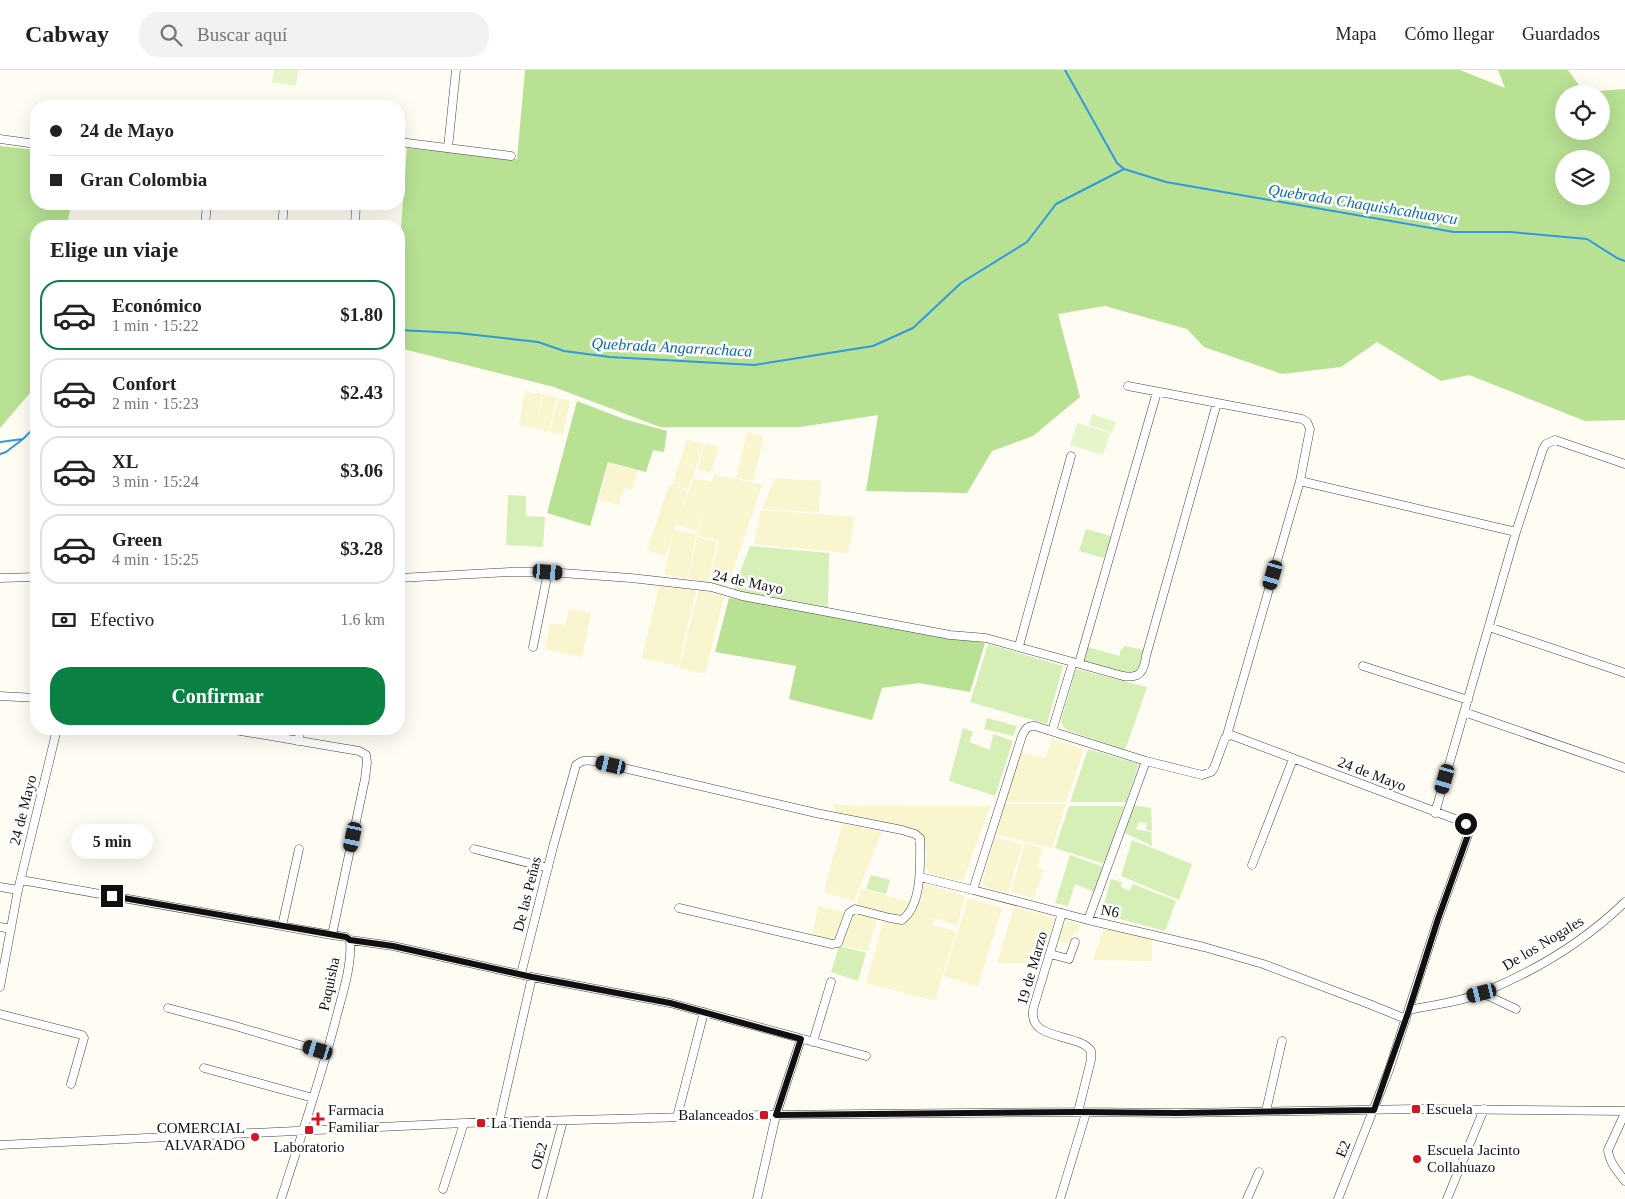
<!DOCTYPE html>
<html lang="es">
<head>
<meta charset="utf-8">
<style>
	:root { --surface:#fff; --page:#f2f2f2; --text:#222; --muted:#767676; --line:#e0e0e0; --accent:#0b8043 }
	body { margin:0; font-family:Georgia,serif; background:var(--page); color:var(--text); height:100vh; display:flex; flex-direction:column; font-size:19px; white-space:nowrap }
	* { box-sizing:border-box; margin:0 }
	p { font-size:16px; color:var(--muted) }
	.icon { flex:none; width:28px; height:28px; fill:none; stroke:currentColor; stroke-width:2; stroke-linecap:round; stroke-linejoin:round }
	.map { position:relative; flex:1; overflow:hidden }
	.side { position:absolute; left:30px; top:150px; width:375px; height:515px; display:flex; flex-direction:column; background:var(--surface); border-radius:20px; box-shadow:0 5px 20px #0002 }
	.side>* { flex:none }
	.banner { position:absolute; left:30px; top:30px; width:375px; height:110px; border-radius:20px; box-shadow:0 5px 20px #0002; display:grid; align-content:center; height:110px; padding:0 20px; background:var(--surface) }
	.buttons { position:absolute; left:1555px; top:15px; display:grid; gap:10px }
	.buttons a { display:grid; place-items:center; width:55px; height:55px; border-radius:50%; background:var(--surface); box-shadow:0 5px 20px #0002; font-size:25px }
	.end { position:absolute; width:22px; height:22px; margin:-11px; border:6px solid #101010; background:#fff; box-shadow:0 0 0 2px #fff }
	.from { border-radius:50% }
	.bubble { position:absolute; height:35px; border-radius:18px; background:var(--surface); box-shadow:0 5px 20px #0002; font-size:16px; font-weight:700; line-height:35px; text-align:center }
	.car { position:absolute; width:15px; height:30px; margin:-15px -8px; border-radius:6px; box-shadow:0 0 4px 1px #0007; background:linear-gradient(#222 24%,#8ab4d8 0 40%,#222 0 76%,#8ab4d8 0 86%,#222 0) }
	.banner b { display:flex; align-items:center; gap:18px; height:48px; font-size:19px }
	.banner b+b { border-top:1px solid var(--line) }
	.banner i { width:12px; height:12px; background:var(--text) }
	ul { padding:0; list-style:none }
	li { display:flex; align-items:center; gap:15px; height:70px; margin:0 10px 8px; padding:0 10px; border:2px solid var(--line); border-radius:20px }
	li div { flex:1 }
	li b { display:block; font-size:19px }
	li em { font-style:normal; font-weight:700 }
	li.active { border-color:var(--accent) }
	li>.icon { width:45px; height:45px; stroke-width:1.5 }
	h2 { padding:0 20px; font-size:22px; line-height:60px }
	.pay { display:flex; align-items:center; gap:12px; height:55px; padding:0 20px; font-size:19px }
	.pay p { margin-inline-start:auto }
	.primary-button { display:flex; gap:10px; margin-top:auto; padding:10px 20px }
	.primary-button a { flex:1; height:58px; border-radius:20px; background:var(--accent); color:#fff; font-size:20px; font-weight:700; line-height:58px; text-align:center }
	header { display:flex; align-items:center; gap:30px; box-sizing:border-box; height:70px; padding:0 25px; background:var(--surface); border-bottom:1px solid var(--line) }
	header strong { font-size:24px }
	nav { display:flex; gap:28px; margin-inline-start:auto; font-size:18px }
	.search { width:350px; height:45px; background:var(--page); display:flex; align-items:center; gap:12px; box-sizing:border-box; padding:0 18px; border-radius:20px; color:var(--muted); font-size:19px }
	.map>svg:first-child { display:block }
</style>
</head>
<body>
<header>
<strong>Cabway</strong>
<div class="search"><svg class="icon" aria-label="search" viewBox="0 0 24 24"><circle cx="10" cy="10" r="6"/><path d="M15 15l6 6"/></svg>Buscar aquí</div>
<nav><a>Mapa</a><a>Cómo llegar</a><a>Guardados</a></nav>
</header>
<div class="map">
<svg width="1625" height="1129" viewBox="0 0 1625 1129">
	<rect width="100%" height="100%" fill="#fffcf3"/>
	<!-- farmland -->
	<path fill="#f9f5cf" d="M525,321L542,324L537,351L543,325L556,327L549,362L519,355Z
		M558,328L570,331L563,365L550,362Z
		M747,362L764,366L753,411L736,408Z
		M687,369L705,375L706,373L719,377L711,403L698,399L704,375L688,419L672,416L687,421L680,446L693,408L712,412L697,461L676,455L675,456L674,460L697,464L714,404L762,415L727,519L709,514L719,471L696,465L687,509L664,504L672,466L665,486L647,480L669,415L672,416Z
		M609,393L638,400L632,420L624,418L619,435L599,430Z
		M775,408L821,411L819,442L762,439Z
		M761,440L855,447L848,483L754,474Z
		M697,467L717,472L708,513L688,508Z
		M660,512L696,521L678,596L642,588Z
		M699,520L724,526L705,604L679,598Z
		M569,539L591,543L582,587L545,579L550,553L565,556Z
		M1052,669L1084,679L1066,732H1005L1020,682L1045,688Z
		M1004,734H1066L1052,778L996,764Z
		M833,735L990,736L963,811L931,805L925,797L927,785L923,767L919,762L835,742Z
		M842,754L882,762L854,831L824,822Z
		M995,768L1022,774L1008,823L987,818L983,813L985,802Z
		M1025,774L1043,778L1037,797L1044,800L1034,828L1011,822Z
		M925,814L965,826L957,856L935,848L932,855L956,861L935,931L866,913L883,852L899,854L906,852Z
		M861,819L911,832L903,847H892L856,837Z
		M968,828L1002,838L978,916L944,906Z
		M818,836L844,842L837,871L831,872L812,867Z
		M1014,837L1055,848L1041,893H997Z
		M852,843L878,849L867,881L840,875Z
		M1069,851L1080,855L1078,862L1071,866L1069,874L1058,871L1065,852Z
		M1103,859L1152,869V891L1093,890Z"/>
	<!-- green -->
	<path fill="#d5efb7" d="M508,425L526,426V446L545,447L543,477L506,475Z
		M1086,459L1111,466L1104,488L1079,481Z
		M750,476L829,483L828,539L733,520Z
		M988,574L1063,596L1047,654L970,632Z
		M1125,576L1144,580L1137,602H1122L1084,592L1087,577L1120,586V581Z
		M1076,599L1147,617L1125,680L1067,660L1062,655L1061,650Z
		M987,648L1017,656L1013,666L984,659Z
		M963,658L973,662L969,672L990,680L993,664L1013,671L995,726L949,711Z
		M1088,679L1139,694L1126,732H1070Z
		M1132,735L1151,738L1152,761L1146,760L1147,753L1139,752L1136,759L1151,762L1152,776L1125,763Z
		M1069,736H1124L1105,794L1055,778Z
		M1132,770L1192,794L1179,830L1121,806Z
		M1070,785L1103,797L1095,822L1075,814L1068,836L1055,833Z
		M871,805L890,810L886,824L866,819Z
		M1111,809L1122,812L1121,817L1129,821L1133,814L1176,831L1165,861L1101,844Z
		M839,876L866,883L858,911L831,902Z"/>
	<!-- forest -->
	<path fill="#b8e194" fill-rule="evenodd" d="M525,0H1460L1505,18L1498,0H1568L1584,22L1625,19V350L1585,351L1469,305L1441,311L1377,272L1341,297L1282,304L1204,277L1187,259L1105,236L1058,244L1080,327L1033,366L992,381L967,423L866,421L878,345L800,357H660L554,317L399,278V184L407,78L517,89ZM1564,24H1601V61H1564ZM1564,89H1601V126H1564Z
		M0,76L36,80V134H71L67,156H36V316L0,358Z
		M577,331L624,349L667,361L664,382L653,380L646,402L608,392L590,456L547,443Z
		M729,528L985,573L970,622L919,613L882,618L872,650L789,629L796,596L715,582Z"/>
	<!-- pitch -->
	<path fill="#e7f5ca" d="M274,0H298L296,16L272,12Z
		M1092,344L1116,352L1112,363L1089,355Z
		M1077,353L1110,363L1103,385L1070,375Z"/>
	<g fill="none" stroke-linecap="round" stroke-linejoin="round">
		<!-- stream -->
		<path stroke="#309adc" stroke-width="2" d="M1065,0L1117,93L1124,99L1166,112L1454,162H1511L1587,169L1617,188L1625,191
			M399,260L458,263L538,272L564,281L610,287L754,295L873,276L913,258L961,213L1027,172L1056,134L1124,99
			M0,372L23,369L36,356
			M0,384L6,382L23,369"/>
		<!-- minor casing -->
		<g stroke="#434343" stroke-width="9">
			<path id="minor" d="M0,69L36,74
				M399,72L511,86
				M448,78L456,0
				M205,156L207,134
				M282,156L284,134
				M355,156L356,134
				M1128,316L1302,349L1307,352L1310,359L1300,411L1227,665
				M1300,411L1516,462
				M0,508L36,507
				M399,508L510,502H548L631,508L711,517L742,526L950,565L986,568L1123,606C1140,609 1144,601 1146,586L1217,333
				M1489,557L1625,603
				M1019,576L1071,386
				M533,577L548,502
				M1079,593L1157,322
				M1363,596L1468,630
				M0,626L36,628
				M1464,642L1625,698
				M229,659L359,681L366,685L367,692L365,709L332,865L346,867L350,870C352,893 344,919 338,941C322,1005 301,1067 281,1129
				M1052,661L1073,592
				M298,671L301,659
				M1435,743L1516,462L1543,379L1546,374L1555,370L1625,394
				M474,779L548,798
				M1252,795L1293,689
				M920,807L973,820
				M21,810L332,865
				M0,817L18,820
				M1062,843L1034,936C1024,972 1079,962 1091,981V990L1078,1042
				M1088,850L1146,691
				M282,856L299,779
				M0,857L11,859
				M350,870L393,876L532,907L670,933L866,986
				M1050,884L1069,889L1075,872
				M521,904L553,777L576,695C582,690 586,690 594,691L816,743L902,760L915,764L920,768C920,792 923,834 902,850L890,848L855,839L849,843L838,873L832,874L679,838
				M0,917L18,820L57,659
				M1482,923L1516,939
				M168,938L232,955L327,983
				M1409,940C1433,935 1461,932 1484,922C1535,901 1585,871 1625,832
				M0,944L82,965L84,968L71,1014
				M813,972L831,912
				M204,998L313,1028
				M1266,1041L1282,971
				M1625,1043L1608,1080C1609,1092 1618,1102 1625,1111
				M677,1047L704,942
				M499,1052L532,907
				M0,1075L464,1053L764,1045L1078,1042L1177,1043L1416,1039L1625,1041
				M443,1119L464,1053
				M542,1129L563,1051
				M757,1129L776,1045L801,969
				M1060,1129L1086,1043
				M1247,1129L1259,1102
				M1338,1129L1389,1000L1438,849L1468,765V756L1463,752L1231,665L1225,668L1214,698L1211,702L1202,705L1146,691L1035,656C1027,655 1025,660 1022,666L973,820L1088,850L1204,877L1263,894L1369,934L1406,949
				M1447,1129L1484,1039"/>
		</g>
		<!-- minor -->
		<use href="#minor" stroke="#fff" stroke-width="8"/>
	</g>
	<g fill="none" stroke-linecap="round" stroke-linejoin="round">
		<!-- route -->
		<path stroke="#101010" stroke-width="6" d="M112,826L346,867L350,870L393,876L532,907L670,933L801,969L776,1045L1078,1042L1177,1043L1374,1040L1409,940L1438,849L1468,765L1469,759L1466,754"/>
	</g>
	<!-- markers -->
	<g fill="#d01723" stroke="#fff" stroke-width="2">
		<rect x="1411" y="1034" width="10" height="10" rx="2.5"/>
		<rect x="759" y="1040" width="10" height="10" rx="2.5"/>
		<path d="M315.5 1041.5h5v5h5v5h-5v5h-5v-5h-5v-5h5z"/>
		<rect x="476" y="1048" width="10" height="10" rx="2.5"/>
		<rect x="304" y="1055" width="10" height="10" rx="2.5"/>
		<circle cx="255" cy="1067" r="5"/>
		<circle cx="1417" cy="1089" r="5"/>
	</g>
	<g text-anchor="middle" dominant-baseline="central" stroke-width="5" stroke-linejoin="round" paint-order="stroke">
		<!-- street labels -->
		<g font-size="15" fill="#101010" stroke="#fff">
			<text transform="translate(748 512) rotate(12)">24 de Mayo</text>
			<text transform="translate(1372 704) rotate(21)">24 de Mayo</text>
			<text transform="translate(23 740) rotate(-76)">24 de Mayo</text>
			<text transform="translate(527 824) rotate(-76)">De las Peñas</text>
			<text transform="translate(1110 841) rotate(11)">N6</text>
			<text transform="translate(1543 873) rotate(-31)">De los Nogales</text>
			<text transform="translate(1032 898) rotate(-74)">19 de Marzo</text>
			<text transform="translate(329 914) rotate(-78)">Paquisha</text>
			<text transform="translate(1343 1079) rotate(-68)">E2</text>
			<text transform="translate(539 1086) rotate(-75)">OE2</text>
		</g>
		<!-- poi labels -->
		<g font-size="15" fill="#101010" stroke="#fff" text-anchor="start">
			<text x="1426" y="1039">Escuela</text>
			<text x="328" y="1040">Farmacia<tspan x="328" dy="17">Familiar</tspan></text>
			<text x="754" y="1045" text-anchor="end">Balanceados</text>
			<text x="491" y="1053">La Tienda</text>
			<text x="245" y="1058" text-anchor="end">COMERCIAL<tspan x="245" dy="17">ALVARADO</tspan></text>
			<text x="309" y="1077" text-anchor="middle">Laboratorio</text>
			<text x="1427" y="1080">Escuela Jacinto<tspan x="1427" dy="17">Collahuazo</tspan></text>
		</g>
		<!-- water labels -->
		<g font-size="16" font-style="italic" fill="#0a6bb1" stroke="#fff">
			<text transform="translate(1363 134) rotate(9)">Quebrada Chaquishcahuaycu</text>
			<text transform="translate(672 277) rotate(3)">Quebrada Angarrachaca</text>
		</g>
	</g>
</svg>
<div class="buttons">
<a><svg class="icon" aria-label="locate" viewBox="0 0 24 24"><circle cx="12" cy="12" r="6"/><path d="M12 2v4M12 18v4M2 12h4M18 12h4"/></svg></a>
<a><svg class="icon" aria-label="layers" viewBox="0 0 24 24"><path d="M12 4l9 5-9 5-9-5zM3 14l9 5 9-5"/></svg></a>
</div>
<i class="end from" style="left:1466px;top:754px"></i>
<i class="end" style="left:112px;top:826px"></i>
<div class="bubble" style="left:71px;top:754px;width:82px">5 min</div>
<i class="car" style="left:548px;top:502px;rotate:94deg"></i>
<i class="car" style="left:1273px;top:505px;rotate:196deg"></i>
<i class="car" style="left:611px;top:695px;rotate:283deg"></i>
<i class="car" style="left:1445px;top:709px;rotate:196deg"></i>
<i class="car" style="left:353px;top:767px;rotate:192deg"></i>
<i class="car" style="left:1482px;top:923px;rotate:256deg"></i>
<i class="car" style="left:318px;top:980px;rotate:287deg"></i>
<div class="banner">
<b><i class="from"></i>24 de Mayo</b>
<b><i></i>Gran Colombia</b>
</div>
<section class="side">
<h2>Elige un viaje</h2>
<ul>
<li class="active"><svg class="icon" aria-label="car" viewBox="0 0 24 24"><path d="M5 17H2v-5l4-1 3-4h7l3 4 3 1v5h-3M9 17h6M6 11h13"/><circle cx="7" cy="17" r="2"/><circle cx="17" cy="17" r="2"/></svg><div><b>Económico</b><p>1 min · 15:22</p></div><em>$1.80</em></li>
<li><svg class="icon" aria-label="car" viewBox="0 0 24 24"><path d="M5 17H2v-5l4-1 3-4h7l3 4 3 1v5h-3M9 17h6M6 11h13"/><circle cx="7" cy="17" r="2"/><circle cx="17" cy="17" r="2"/></svg><div><b>Confort</b><p>2 min · 15:23</p></div><em>$2.43</em></li>
<li><svg class="icon" aria-label="car" viewBox="0 0 24 24"><path d="M5 17H2v-5l4-1 3-4h7l3 4 3 1v5h-3M9 17h6M6 11h13"/><circle cx="7" cy="17" r="2"/><circle cx="17" cy="17" r="2"/></svg><div><b>XL</b><p>3 min · 15:24</p></div><em>$3.06</em></li>
<li><svg class="icon" aria-label="car" viewBox="0 0 24 24"><path d="M5 17H2v-5l4-1 3-4h7l3 4 3 1v5h-3M9 17h6M6 11h13"/><circle cx="7" cy="17" r="2"/><circle cx="17" cy="17" r="2"/></svg><div><b>Green</b><p>4 min · 15:25</p></div><em>$3.28</em></li>
</ul>
<div class="pay"><svg class="icon" aria-label="cash" viewBox="0 0 24 24"><path d="M3 7h18v10H3z"/><circle cx="12" cy="12" r="2"/></svg>Efectivo<p>1.6 km</p></div>
<div class="primary-button"><a>Confirmar</a></div>
</section>
</div>
</body>
</html>
